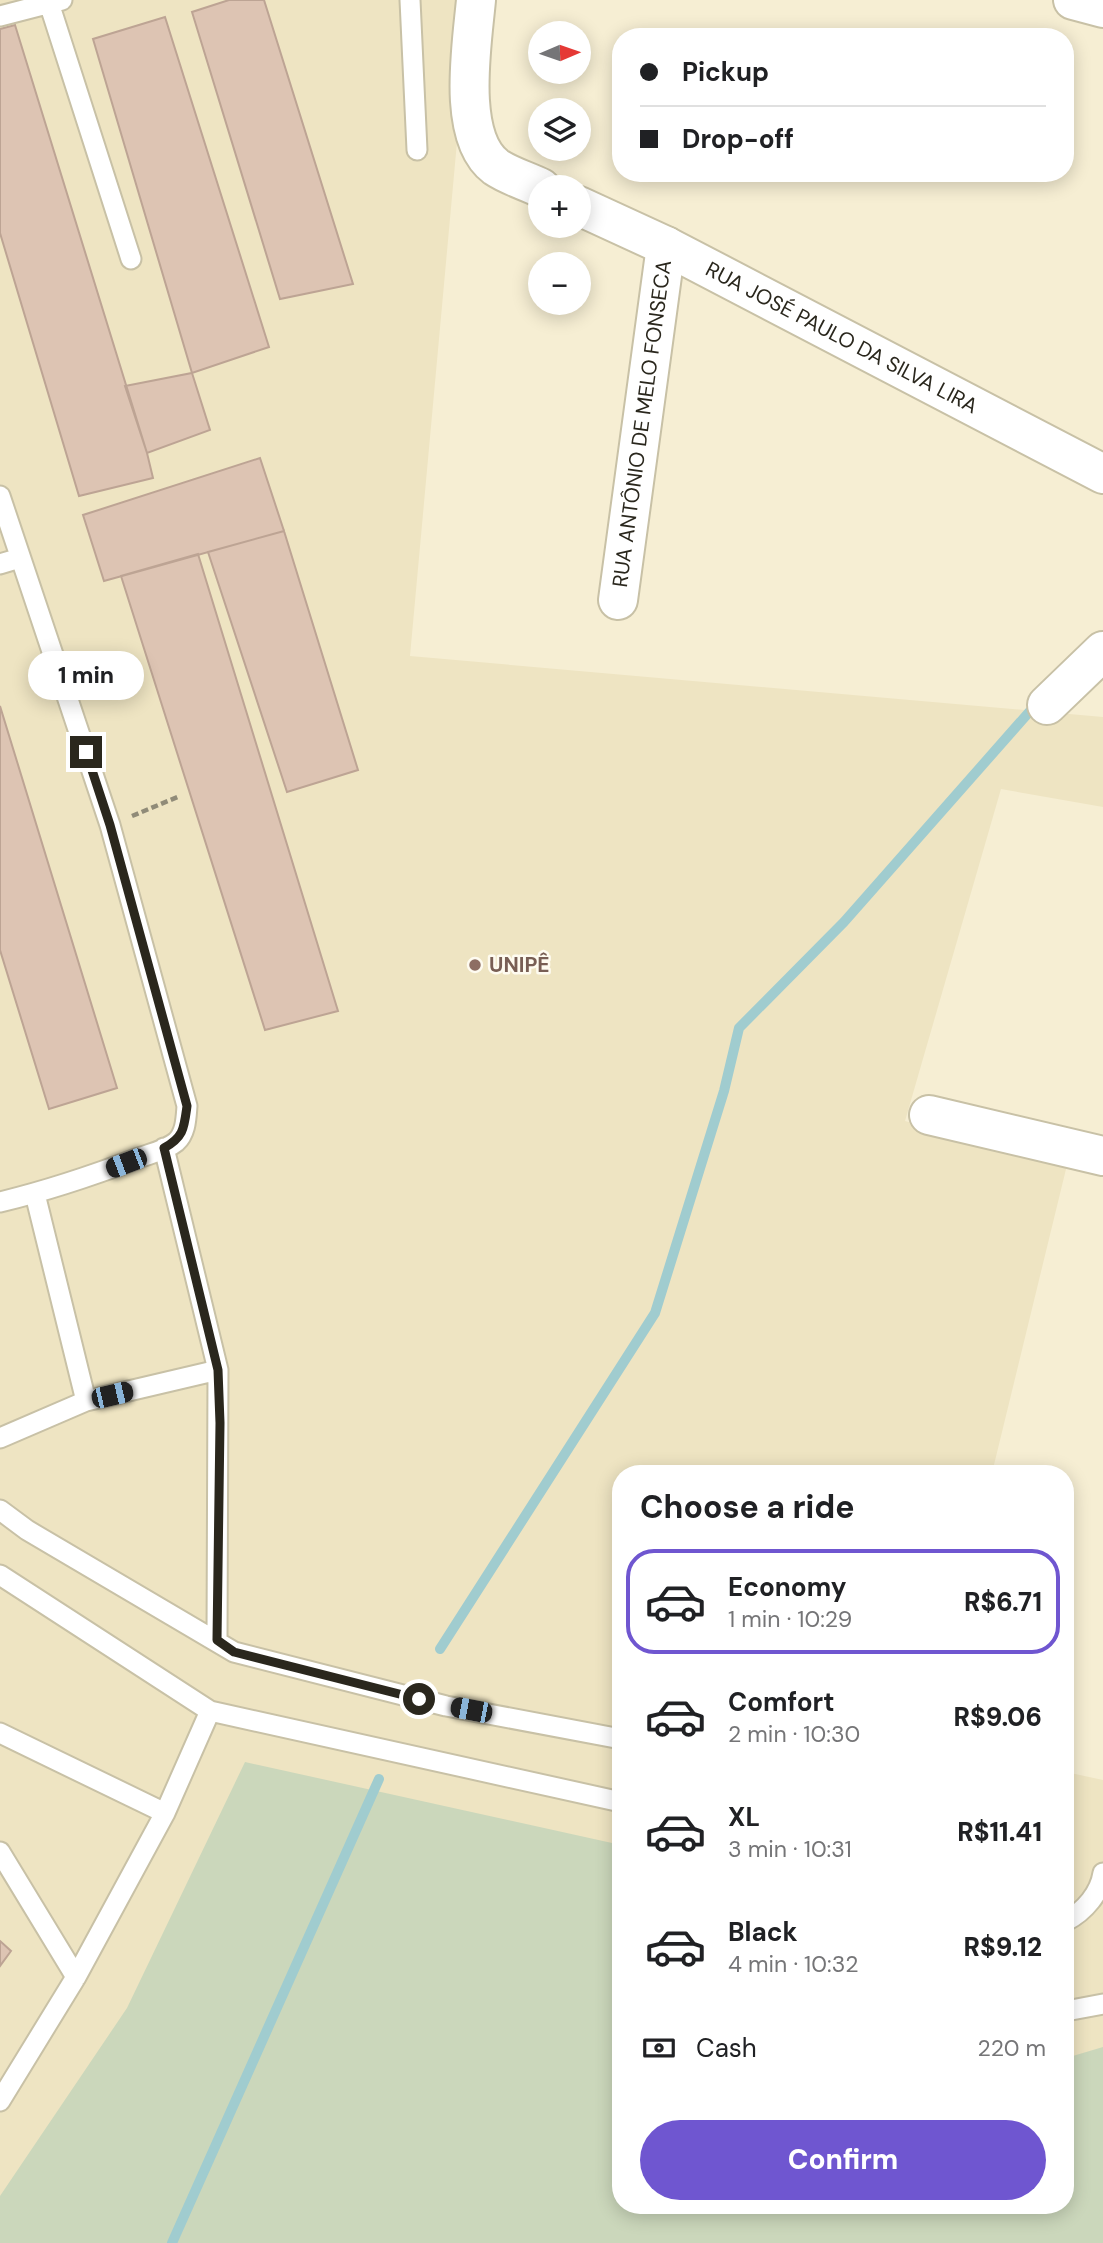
<!DOCTYPE html>
<html lang="en">
<head>
<meta charset="utf-8">
<style>
	:root { --surface:#fff; --page:#f2f2f2; --text:#202124; --muted:#757577; --line:#e0e0e0; --accent:#6f56d0 }
	body { margin:0; font-family:"DM Sans",sans-serif; background:var(--page); color:var(--text); height:100vh; display:flex; flex-direction:column; font-size:26px; white-space:nowrap }
	* { box-sizing:border-box; margin:0 }
	p { font-size:23px; color:var(--muted) }
	.icon { flex:none; width:38px; height:38px; fill:none; stroke:currentColor; stroke-width:2; stroke-linecap:round; stroke-linejoin:round }
	.map { position:relative; flex:1; overflow:hidden }
	.drawer { position:absolute; left:612px; top:1465px; width:462px; height:749px; display:flex; flex-direction:column; background:var(--surface); border-radius:28px; box-shadow:0 4px 18px #0003 }
	.drawer>* { flex:none }
	.guide { position:absolute; left:612px; top:28px; width:462px; height:154px; border-radius:28px; box-shadow:0 4px 18px #0003; display:grid; align-content:center; height:154px; padding:0 28px; background:var(--surface) }
	.needle { width:46px; rotate:88deg }
	.buttons { position:absolute; left:528px; top:21px; display:grid; gap:14px }
	.buttons a { display:grid; place-items:center; width:63px; height:63px; border-radius:50%; background:var(--surface); box-shadow:0 4px 18px #0003; font-size:35px }
	.end { position:absolute; width:32px; height:32px; margin:-16px; border:9px solid #2a271d; background:#fff; box-shadow:0 0 0 4px #fff }
	.from { border-radius:50% }
	.bubble { position:absolute; height:49px; border-radius:24px; background:var(--surface); box-shadow:0 4px 18px #0003; font-size:23px; font-weight:800; line-height:49px; text-align:center }
	.car { position:absolute; width:21px; height:42px; margin:-21px -10px; border-radius:9px; box-shadow:0 0 5px 2px #0007; background:linear-gradient(#222 24%,#8ab4d8 0 40%,#222 0 76%,#8ab4d8 0 86%,#222 0) }
	.guide b { display:flex; align-items:center; gap:24px; height:66px; font-size:26px }
	.guide b+b { border-top:2px solid var(--line) }
	.guide i { width:18px; height:18px; background:var(--text) }
	ul { padding:0; list-style:none }
	li { display:flex; align-items:center; gap:21px; height:105px; margin:0 14px 10px; padding:0 14px; border:4px solid transparent; border-radius:28px }
	li div { flex:1 }
	li b { display:block; font-size:26px }
	li em { font-style:normal; font-weight:800 }
	li.current { border-color:var(--accent) }
	li>.icon { width:63px; height:63px; stroke-width:1.5 }
	h2 { padding:0 28px; font-size:32px; line-height:84px }
	.pay { display:flex; align-items:center; gap:18px; height:77px; padding:0 28px; font-size:26px }
	.pay p { margin-inline-start:auto }
	.button { display:flex; gap:14px; margin-top:auto; padding:14px 28px }
	.button a { flex:1; height:80px; border-radius:42px; background:var(--accent); color:#fff; font-size:28px; font-weight:800; line-height:80px; text-align:center }
	.map>svg:first-child { display:block }
</style>
</head>
<body>
<div class="map">
<svg width="1103" height="2243" viewBox="0 0 1103 2243">
	<rect width="100%" height="100%" fill="#f6eed3"/>
	<!-- built -->
	<path fill="#eee4c2" d="M0,0H470L410,656L1103,717V807L1001,789L905,1121L1067,1165L992,1473L621,1474V2205H1066V1772L1103,1780V2243H0Z"/>
	<!-- green -->
	<path fill="#cbd7bb" d="M245,1762L621,1845V2205H1066V2058L1103,2047V2243H0V2196L127,2008Z"/>
	<g fill="none" stroke-linecap="round" stroke-linejoin="round">
		<!-- stream -->
		<path stroke="#a0cccf" stroke-width="10" d="M440,1649L655,1313L724,1091L739,1028L844,922L1038,702
			M172,2243L379,1779"/>
	</g>
	<!-- building -->
	<path fill="#ddc4b3" stroke="#bda494" stroke-width="2" d="M229,0H264L353,284L280,299L192,12Z
		M165,17L269,347L192,373L93,39Z
		M15,25L147,453L153,478L79,496L0,233V29Z
		M192,373L210,430L147,453L125,386Z
		M260,458L284,531L104,581L83,515Z
		M284,531L358,770L287,792L208,552Z
		M198,554L338,1011L265,1030L121,576Z
		M0,706L117,1088L49,1109L0,950Z
		M0,1941L11,1951L0,1966Z"/>
	<g fill="none" stroke-linecap="round" stroke-linejoin="round">
		<!-- lane casing -->
		<g stroke="#c8c1a6" stroke-width="23">
			<path id="lane" d="M410,0L417,150
				M49,3L131,259
				M0,16L62,0
				M0,496L110,825L187,1106C186,1118 186,1133 176,1142C165,1151 148,1154 136,1159C91,1176 46,1191 0,1202
				M0,564L20,558
				M164,1148L218,1370L217,1640
				M35,1194L86,1401
				M0,1438L86,1401L218,1370
				M0,1510L27,1530L234,1652L446,1706L621,1739
				M0,1575L210,1711L621,1802
				M0,1733L165,1813
				M0,1852L76,1977
				M1066,1921C1085,1911 1100,1893 1103,1873
				M1066,2011L1103,2004
				M0,2101L76,1977L165,1813L210,1711"/>
		</g>
		<!-- street casing -->
		<g stroke="#c8c1a6" stroke-width="42">
			<g id="street">
				<path d="M476,0C472,44 456,137 496,167C509,176 527,181 541,188"/>
				<path d="M1073,0L1103,8"/>
				<path id="s1" d="M579,206L666,246L1103,474"/>
				<path id="s2" d="M618,600L666,246"/>
				<path d="M1047,705L1103,651"/>
				<path d="M929,1115L1103,1156"/>
			</g>
		</g>
		<!-- path -->
		<path stroke="#908b78" stroke-width="4.5" stroke-dasharray="7 3.5" stroke-linecap="butt" d="M132,816L180,796"/>
		<!-- lane -->
		<use href="#lane" stroke="#fff" stroke-width="19"/>
		<!-- street -->
		<use href="#street" stroke="#fff" stroke-width="38"/>
	</g>
	<g fill="none" stroke-linecap="round" stroke-linejoin="round">
		<!-- route -->
		<path stroke="#2a271d" stroke-width="9" d="M86,752L110,825L187,1106C184,1128 184,1137 164,1148L218,1370L220,1423L217,1640L234,1652L419,1699"/>
	</g>
	<!-- markers -->
	<circle fill="#8d6e63" stroke="#fefbf0" stroke-width="2.5" cx="475" cy="965" r="7"/>
	<g text-anchor="middle" dominant-baseline="central" stroke-width="5" stroke-linejoin="round" paint-order="stroke">
		<!-- street labels -->
		<g font-size="21" fill="#2a271d" stroke="#fefbf0">
			<text stroke="none"><textPath href="#s1" startOffset="294">RUA JOSÉ PAULO DA SILVA LIRA</textPath></text>
			<text stroke="none"><textPath href="#s2" startOffset="178">RUA ANTÔNIO DE MELO FONSECA</textPath></text>
		</g>
		<!-- education labels -->
		<g font-size="21" font-weight="bold" fill="#785e54" stroke="#fefbf0" text-anchor="start">
			<text x="489" y="965">UNIPÊ</text>
		</g>
	</g>
</svg>
<div class="buttons">
<a><svg class="needle" viewBox="-14 -14 28 28"><path d="M0-13l5 13h-10z" fill="#e53935"/><path d="M0 13l5-13h-10z" fill="#757577"/></svg></a>
<a><svg class="icon" aria-label="layers" viewBox="0 0 24 24"><path d="M12 4l9 5-9 5-9-5zM3 14l9 5 9-5"/></svg></a>
<a>+</a>
<a>−</a>
</div>
<i class="end from" style="left:419px;top:1699px"></i>
<i class="end" style="left:86px;top:752px"></i>
<div class="bubble" style="left:28px;top:651px;width:116px">1 min</div>
<i class="car" style="left:126px;top:1163px;rotate:249deg"></i>
<i class="car" style="left:112px;top:1395px;rotate:77deg"></i>
<i class="car" style="left:471px;top:1710px;rotate:281deg"></i>
<div class="guide">
<b><i class="from"></i>Pickup</b>
<b><i></i>Drop-off</b>
</div>
<section class="drawer">
<h2>Choose a ride</h2>
<ul>
<li class="current"><svg class="icon" aria-label="car" viewBox="0 0 24 24"><path d="M5 17H2v-5l4-1 3-4h7l3 4 3 1v5h-3M9 17h6M6 11h13"/><circle cx="7" cy="17" r="2"/><circle cx="17" cy="17" r="2"/></svg><div><b>Economy</b><p>1 min · 10:29</p></div><em>R$6.71</em></li>
<li><svg class="icon" aria-label="car" viewBox="0 0 24 24"><path d="M5 17H2v-5l4-1 3-4h7l3 4 3 1v5h-3M9 17h6M6 11h13"/><circle cx="7" cy="17" r="2"/><circle cx="17" cy="17" r="2"/></svg><div><b>Comfort</b><p>2 min · 10:30</p></div><em>R$9.06</em></li>
<li><svg class="icon" aria-label="car" viewBox="0 0 24 24"><path d="M5 17H2v-5l4-1 3-4h7l3 4 3 1v5h-3M9 17h6M6 11h13"/><circle cx="7" cy="17" r="2"/><circle cx="17" cy="17" r="2"/></svg><div><b>XL</b><p>3 min · 10:31</p></div><em>R$11.41</em></li>
<li><svg class="icon" aria-label="car" viewBox="0 0 24 24"><path d="M5 17H2v-5l4-1 3-4h7l3 4 3 1v5h-3M9 17h6M6 11h13"/><circle cx="7" cy="17" r="2"/><circle cx="17" cy="17" r="2"/></svg><div><b>Black</b><p>4 min · 10:32</p></div><em>R$9.12</em></li>
</ul>
<div class="pay"><svg class="icon" aria-label="cash" viewBox="0 0 24 24"><path d="M3 7h18v10H3z"/><circle cx="12" cy="12" r="2"/></svg>Cash<p>220 m</p></div>
<div class="button"><a>Confirm</a></div>
</section>
</div>
</body>
</html>
